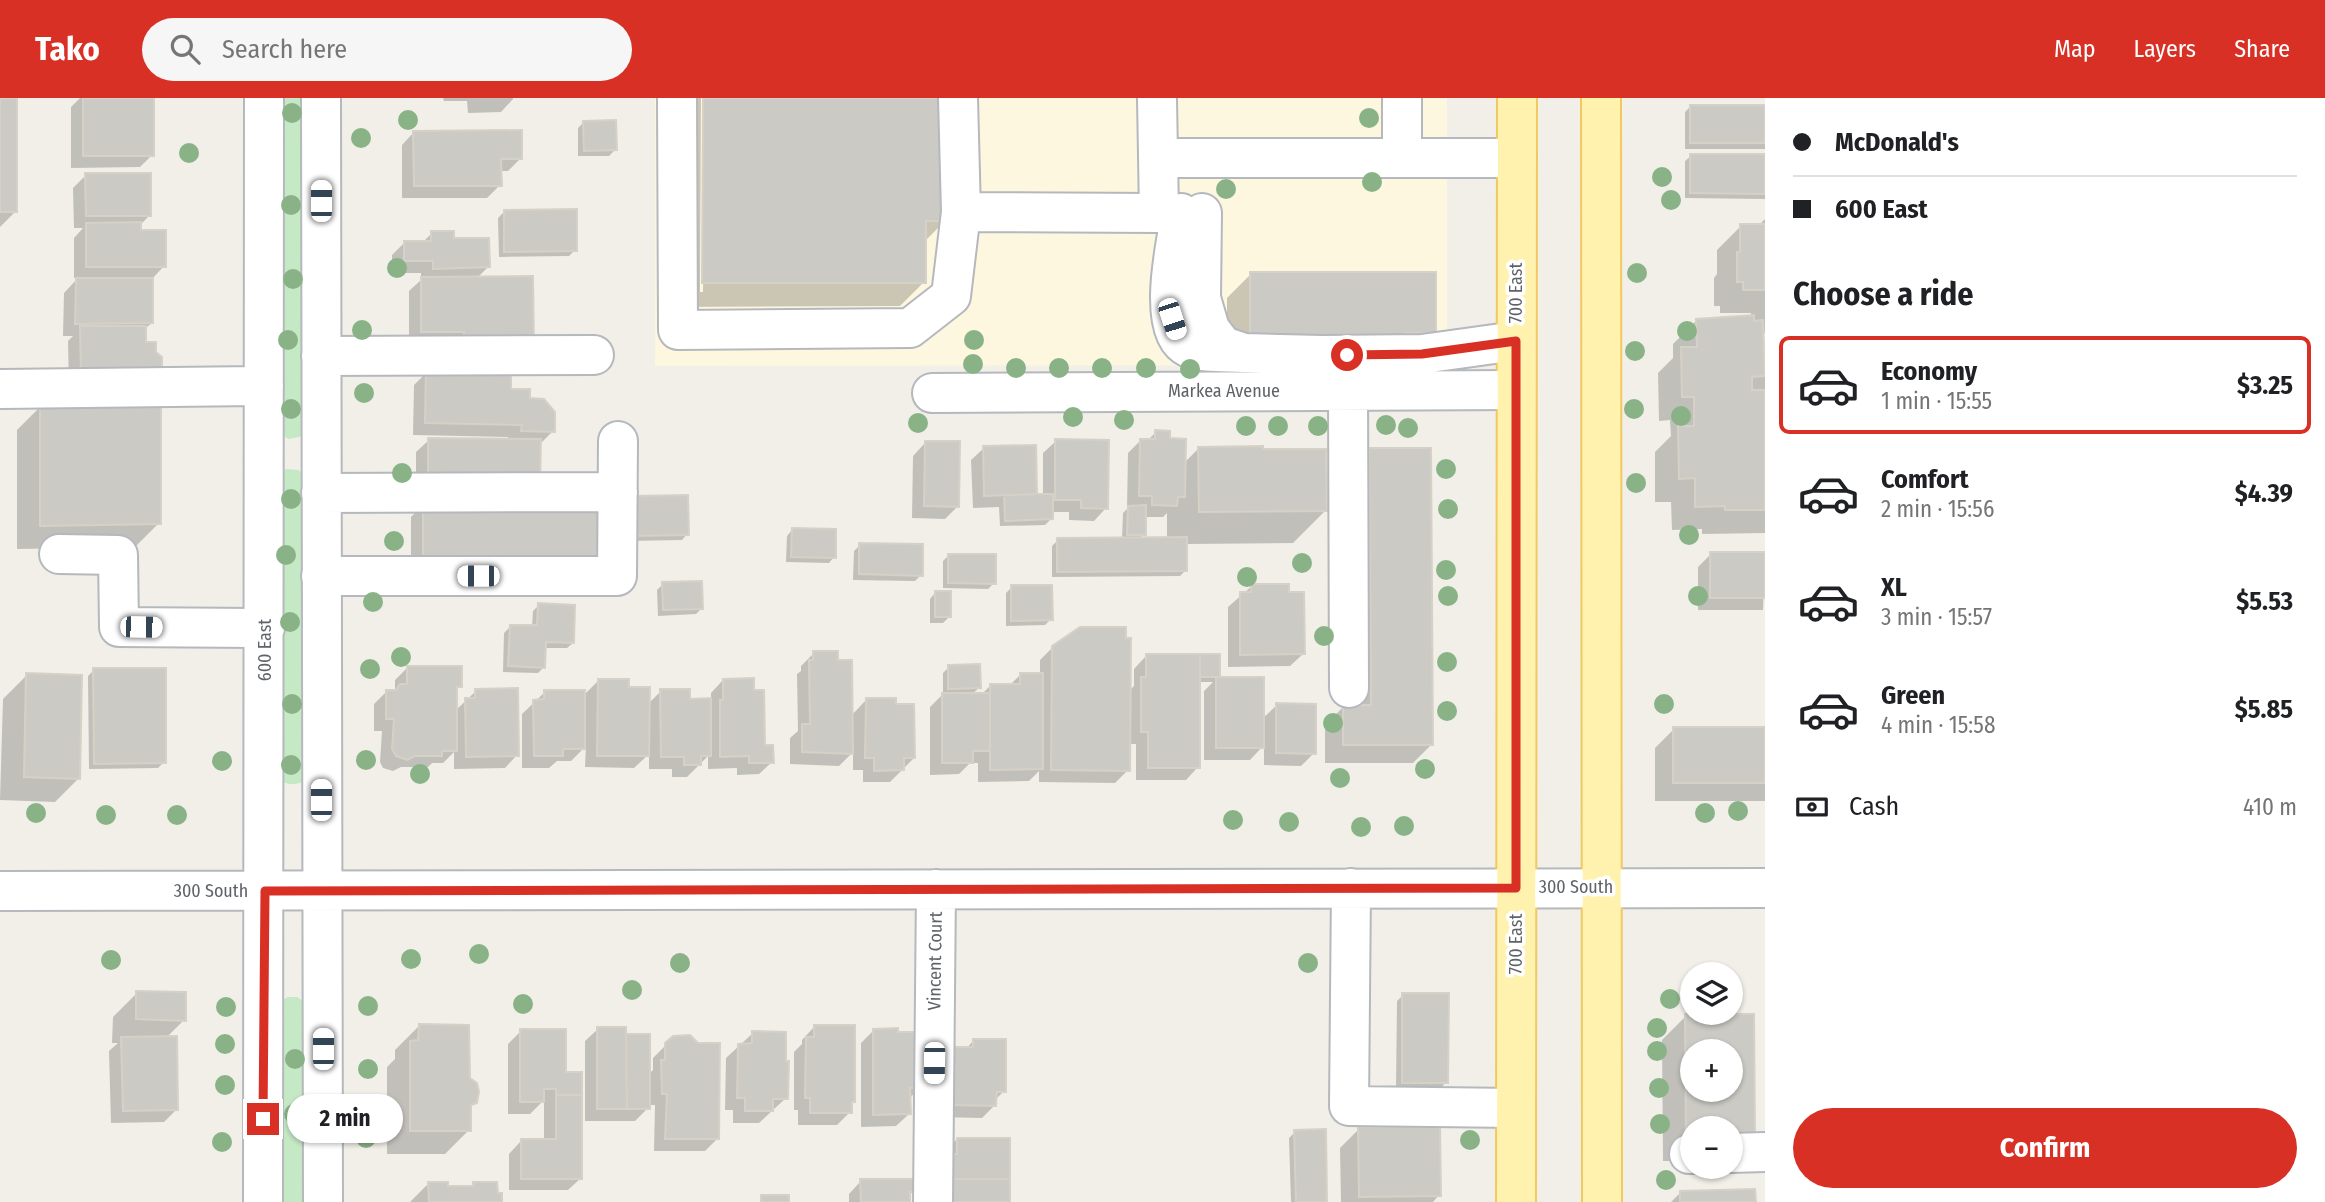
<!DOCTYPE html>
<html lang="en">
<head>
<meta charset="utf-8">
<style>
	:root { --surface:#fff; --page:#f6f6f6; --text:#202124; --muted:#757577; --line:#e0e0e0; --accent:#d93025 }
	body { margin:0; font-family:"Fira Sans Condensed",sans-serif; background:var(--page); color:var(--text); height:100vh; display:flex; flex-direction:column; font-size:26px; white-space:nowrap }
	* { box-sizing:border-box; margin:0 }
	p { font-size:23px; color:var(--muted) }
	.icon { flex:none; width:38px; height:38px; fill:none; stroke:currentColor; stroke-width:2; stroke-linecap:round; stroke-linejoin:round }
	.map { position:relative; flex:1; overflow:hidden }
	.side { display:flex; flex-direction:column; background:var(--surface); width:560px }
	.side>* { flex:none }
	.top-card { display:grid; align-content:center; height:154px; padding:0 28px; background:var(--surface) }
	.fabs { position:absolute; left:1680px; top:864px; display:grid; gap:14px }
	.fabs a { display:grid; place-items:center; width:63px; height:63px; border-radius:50%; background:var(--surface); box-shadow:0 2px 5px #0004; font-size:35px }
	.end { position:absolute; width:32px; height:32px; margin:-16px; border:9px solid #d93025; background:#fff; box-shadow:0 0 0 4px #fff }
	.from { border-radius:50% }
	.bubble { position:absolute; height:49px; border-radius:24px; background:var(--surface); box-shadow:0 2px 5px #0004; font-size:23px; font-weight:700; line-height:49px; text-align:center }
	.car { position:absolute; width:21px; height:42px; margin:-21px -10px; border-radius:9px; box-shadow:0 0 5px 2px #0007; background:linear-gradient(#fff 24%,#345 0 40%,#fff 0 76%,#345 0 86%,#fff 0) }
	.top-card b { display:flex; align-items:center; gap:24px; height:66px; font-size:26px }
	.top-card b+b { border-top:2px solid var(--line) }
	.top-card i { width:18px; height:18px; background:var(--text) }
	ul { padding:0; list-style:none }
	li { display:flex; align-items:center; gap:21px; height:98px; margin:0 14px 10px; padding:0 14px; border:4px solid transparent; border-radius:10px }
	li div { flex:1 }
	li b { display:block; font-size:26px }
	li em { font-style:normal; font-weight:700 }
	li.on { border-color:var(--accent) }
	li>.icon { width:63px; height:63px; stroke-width:1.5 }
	h2 { padding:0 28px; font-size:32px; line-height:84px }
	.pay { display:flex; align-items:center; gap:18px; height:77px; padding:0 28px; font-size:26px }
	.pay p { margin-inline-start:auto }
	.primary-button { display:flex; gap:14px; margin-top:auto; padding:14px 28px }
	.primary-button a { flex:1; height:80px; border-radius:42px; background:var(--accent); color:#fff; font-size:28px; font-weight:700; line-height:80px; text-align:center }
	header { display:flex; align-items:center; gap:42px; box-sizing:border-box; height:98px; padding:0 35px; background:var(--accent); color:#fff }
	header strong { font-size:33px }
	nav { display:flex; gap:38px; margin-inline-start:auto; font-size:24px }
	.search { width:490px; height:63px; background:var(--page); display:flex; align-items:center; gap:18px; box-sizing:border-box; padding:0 24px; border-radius:38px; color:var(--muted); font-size:26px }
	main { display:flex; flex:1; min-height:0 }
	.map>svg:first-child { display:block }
</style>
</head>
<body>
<header>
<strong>Tako</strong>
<div class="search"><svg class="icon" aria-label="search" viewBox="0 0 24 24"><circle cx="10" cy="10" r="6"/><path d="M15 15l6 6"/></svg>Search here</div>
<nav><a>Map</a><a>Layers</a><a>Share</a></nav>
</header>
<main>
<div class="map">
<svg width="1765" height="1104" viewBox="0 0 1765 1104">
	<rect width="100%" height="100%" fill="#f1efe8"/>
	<!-- commercial -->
	<path fill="#fef7e0" d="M655,0H1447V267L655,268Z"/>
	<!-- green -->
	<path fill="#c5e8c5" d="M276,0H307L303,338L289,341L281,337Z
		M286,371L298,372L308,378L310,681C297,687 288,689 277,680L278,378Z
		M288,899H297L306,905L312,1104H275L279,904Z"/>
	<!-- shadow -->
	<path fill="#0003" fill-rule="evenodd" d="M0,0H15L16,113L0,129Z
		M80,0H152V57L140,69L71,70V9Z
		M443,0H513V1L501,14L468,15L467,3H444Z
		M680,0H701L700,194H703L705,0L945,123L924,144V184L900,208L678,209Z
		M1691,8H1765V51H1685V14Z
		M584,24L615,52L609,58H578V30Z
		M414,34L521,60L508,73H500V87L487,100H402V47Z
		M1691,58H1765V101L1685,100V63Z
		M86,77L149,118L140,127V134L164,168L152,181V225L69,290L68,243L73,238H63L64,195L78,180H74V140L83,130H74L73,90Z
		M504,114L575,152L569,158L499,159L498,120Z
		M1765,121V235H1762V255H1765V435L1702,436V431L1672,432L1671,404H1655V354L1671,338L1670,322L1659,323L1658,275L1673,260V246L1697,222L1751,219V215H1720V208H1714V180L1717,176V152L1741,128H1758Z
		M432,135L453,142L489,168L477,180L532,250L409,246V193L421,182V175H392V157L404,145H422Z
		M1251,176L1435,234L1411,258L1227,270V200Z
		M427,274L529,302L553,333L541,345L416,400V354L429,342H508V339L413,337L414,287Z
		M41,308L159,425L135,449L17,451V332Z
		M1156,334L1168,342L1184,365L1199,350L1325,413L1293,445L1186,446V472L1180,478L1052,479V448L1058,442L1122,441L1123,415L1127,411L1128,355L1140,343H1147ZM1167,415V441H1139L1144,436V419H1163Z
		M1056,343L1106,410L1094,423L1069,422V414H1051V421L1045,427L1000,428L999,409L973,410L971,362L984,350L1032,398H1043V355Z
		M925,345L958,408L945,421L912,420L913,358Z
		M1370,352L1432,646L1413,665H1325V628L1343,609L1351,371Z
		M424,406L600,407L411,480V419Z
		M626,406L687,436L682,442L627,443Z
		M792,432L834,459L829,465L786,464L787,438Z
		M860,447L921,477L915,483L853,482L854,453Z
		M1711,456H1765L1763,512H1698V469Z
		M949,457L994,485L988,491L943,490V463Z
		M663,486L702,510L696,516L658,518L657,492Z
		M1252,488L1288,496L1303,556L1290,568L1228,569V509Z
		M1012,489L1051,521L1045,527L1006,528V495Z
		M935,495L949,519L943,525H930V501Z
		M539,507L573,545L567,550H544V569L538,575L503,574L504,535L510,529H532L533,513Z
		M1053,549L1129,593L1134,588V571L1146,558H1218V581L1262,621L1277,607L1314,655L1301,668L1264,667V647L1250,662H1204V593L1213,584H1198V669L1186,682H1136V646H1128V672L1115,685L1039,684V673L1029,683L978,684V665H970L959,676L930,677V609L943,596V575L949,569L979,590L972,596H982L990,588H1009L1020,577H1040V562Z
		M814,555L851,618L866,602L914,660L890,684H863V672H853V654L839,668L790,666V640L798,633L797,576L801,573V568Z
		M407,570L460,588L456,592V612L476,593L517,657L505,670L454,671V654L443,665H432L428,669H401L393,673L383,670L380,664L382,633H374V606L387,593H395V582Z
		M94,572L164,664L158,670L89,671L88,578Z
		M27,577L79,680L55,704L0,702L3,601Z
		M599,582L627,591L648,606L661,593L688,603L711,602V595L723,582L753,594L764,648L772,664L759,676L737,677V670L708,671V658L687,679H672V671H649V656L634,670L585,669L586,648L571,663H557L549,670H522V616L545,594L583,598Z
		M1674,631H1765V703H1655V650Z
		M137,895L184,922L166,940L176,1012L164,1024L111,1025L109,953L118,945H112L113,919Z
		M1403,897L1446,984L1441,990H1396L1397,903Z
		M1686,918H1753L1731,1062V1031H1692V1063H1663L1662,942ZM1692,954H1731V992H1692Z
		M419,928L468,981L475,1004L469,1010V1032L445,1056H387V969L395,961V952Z
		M814,929L853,1004L850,1007V1014L837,1027H798V1012H794V954L802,946V942Z
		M598,931L625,938L648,977L653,972V960L674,939L717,1041L705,1053H654L655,1007H648V1010L635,1023H585V943Z
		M874,932L921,988L909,1001V1016L896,1028L861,1029V945Z
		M521,933L565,976L581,1080L568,1092H509V1056L521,1043H544V1002L530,1016H508V946Z
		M753,935L786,1000L759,1025H733V1012H725L726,960Z
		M974,942L1004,993L995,1002V1007L982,1020L938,1019L966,951Z
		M1359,1031L1439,1097L1433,1104H1341L1340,1050Z
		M1295,1034L1325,1104H1291L1289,1040Z
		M957,1041L1008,1104L945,1054Z
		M861,1083L914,1093L908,1098L909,1104H849V1096Z
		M429,1085L446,1090H469L473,1086L496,1096L500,1104H410Z
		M1680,1095L1754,1104H1671Z"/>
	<!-- building -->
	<path fill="#cccac5" stroke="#d6d1c6" stroke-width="2" fill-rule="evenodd" d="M0,0H17V114H0Z
		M83,0H154V58H83Z
		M703,0H944L947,123H926V185H702Z
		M1690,7H1765V45H1690Z
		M616,22L617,52L584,53L583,23Z
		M522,32V61H501L502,88H414L413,33Z
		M1690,56H1765V96L1690,95Z
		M85,75H151V118H86Z
		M577,111V153L504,154V112Z
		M141,124V132H166V169H86V125Z
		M1740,126H1765V192H1743V184H1737V154H1740Z
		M431,133H454V140H489L490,169L433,171V163H404V143H431Z
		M1250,174H1436V235H1406V247H1250Z
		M533,178L534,251H464V234H421V179Z
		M76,180H153V225L75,226Z
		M1754,217V223L1763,222L1765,278L1752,279V292H1765V412H1725V408L1695,409V380L1679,381L1678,328H1694V299H1682L1681,249H1697L1696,221Z
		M80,228H146V244H156V254L162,259V270L156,276L81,279Z
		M426,272L511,274V291H530V300L544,301L555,314V334L521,333L522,327L425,325Z
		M161,304V426L40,428V306Z
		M1155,332L1170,333V340L1186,341L1185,399H1178L1177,408L1152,407V398H1139L1140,341H1155Z
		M428,340L541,341L540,390L428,388Z
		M1055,341L1109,342L1108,411L1081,410V402H1055Z
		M925,343H960L959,409L924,408Z
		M1036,347L1037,396L984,398L983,348Z
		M1263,348V351H1326L1327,413L1199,414L1198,349Z
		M1369,350H1431L1433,647H1343V607H1371Z
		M1037,396H1053V421L1005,423L1004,397Z
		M688,397L689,437L632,438V398Z
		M423,405H602V469L423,468Z
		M1146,407V437H1127L1128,408Z
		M792,430L836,431V460L791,459Z
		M1187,439V473L1057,474V440Z
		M859,445L923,446V478L859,476Z
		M1710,454H1765V500H1710Z
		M948,456H996V486L948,485Z
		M702,483L703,511L663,512L662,484Z
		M1251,486H1289V494H1304L1305,556L1240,557V494H1251Z
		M1011,487H1052L1053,522L1011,523Z
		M935,493H951V519H935Z
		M538,505L575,507L574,545L546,544L545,570L508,568L510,527H537Z
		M1080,529H1126V540H1131L1130,673L1051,672L1052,548Z
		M813,553H838V562H852L853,656L802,654V626H810L809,562H813Z
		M1146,556H1200V670H1148V634H1141V579H1146Z
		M1200,556H1220V579H1200Z
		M980,566L981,590L948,591V567Z
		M407,568H462V589H457V653H442V658H415L407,662L396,658L392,651L394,621H386V592H396L400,586H407Z
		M93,570H166V665L94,666Z
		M26,575L82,577L80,681L24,679Z
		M1020,575H1043V671L990,672V586H1020Z
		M1216,579H1264V650H1216Z
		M754,580V592H764L765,647H773L774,665H749V658L720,659V602H723V581Z
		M598,581H629V589H650L649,658H597Z
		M518,590L519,658L466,659L465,600H475V591Z
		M660,591H690V601L711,600V658H701V667H684V659H661Z
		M544,592H585V651H563V658H534L533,602L544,601Z
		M942,595H990V653H973V665H942Z
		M866,600H896V606H914L915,660H904V672L874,673V660H865Z
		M1276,605L1316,606V656L1276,655Z
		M1673,629H1765V685H1673Z
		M136,893L186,894V923L136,921Z
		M1402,895H1449L1448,985H1402Z
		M1685,916H1754L1755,1040H1731V1031H1692V1040H1686ZM1692,954H1731V992H1692Z
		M419,926L469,927L470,980L477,985L479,994L477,1005L471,1007V1033H410V943L418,942Z
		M814,927H855V1004H852V1015H810V1000H805L806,939H814Z
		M597,929H626L627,1011H597Z
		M898,930V934H922L923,989L910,990L911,1016L873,1017V931Z
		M520,931H566V974H582V997H556V991H544V1004H520Z
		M752,933L786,934V963H789L788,1001H773V1013H745V1000H737L738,946L752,945Z
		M626,936H650V1011H627Z
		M690,937L698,945H720L719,1041H665L667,996H662L661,962H665V945L673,938Z
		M177,938L178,1012L123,1013L121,939Z
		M973,941H1006V994H997L996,1008L950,1007L943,949H973Z
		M556,997H582V1081H521V1041H556Z
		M1440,1028L1441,1098L1359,1099L1358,1029Z
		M1326,1031L1327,1104H1296L1294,1032Z
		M957,1040H1010V1081H946V1056H957Z
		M860,1081H916V1093L910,1094V1104H861Z
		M946,1081H1010V1104H946Z
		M428,1084H448V1088H473V1084H497L498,1095H502V1104H429Z
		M1755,1091L1756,1104H1680V1093Z
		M761,1097H789V1104H761Z"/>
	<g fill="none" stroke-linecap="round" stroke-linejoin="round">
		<!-- minor casing -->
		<g stroke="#b5b8bc" stroke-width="42">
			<path id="minor" d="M321,0L323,1104
				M677,0L678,232L910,230L951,198L961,114L958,0
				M1402,0V60
				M1158,60H1517
				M961,114L1159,115L1157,0
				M1181,115C1176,144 1155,235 1189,250C1201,255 1230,254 1244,255
				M1202,115L1201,200L1210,231L1223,248L1244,255L1322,257L1422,256L1516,243
				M321,258L594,257
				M0,291L264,288
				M1348,292L1349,590
				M932,295L1515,292
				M321,395L618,394
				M59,456L118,457L119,529L265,530
				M321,478H617L618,343
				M1351,790L1349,1008L1516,1010
				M0,793L1765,790
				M1731,1055L1765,1054
				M1689,1056H1692
				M263,1104L264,0
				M933,1104L936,791"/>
		</g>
		<!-- major casing -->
		<g stroke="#f2c960" stroke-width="42">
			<path id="major" d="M1601,0L1602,1104
				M1516,1104L1517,0"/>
		</g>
		<!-- minor -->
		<use href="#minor" stroke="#fff" stroke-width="38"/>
		<!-- major -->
		<use href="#major" stroke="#fff2af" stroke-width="38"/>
	</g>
	<!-- trees -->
	<g fill="#89b387">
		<circle cx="292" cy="15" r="10"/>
		<circle cx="1369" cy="20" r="10"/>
		<circle cx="408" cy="22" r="10"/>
		<circle cx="361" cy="40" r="10"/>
		<circle cx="189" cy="55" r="10"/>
		<circle cx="1662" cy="79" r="10"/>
		<circle cx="1372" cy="84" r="10"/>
		<circle cx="1226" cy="91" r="10"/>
		<circle cx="1671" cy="102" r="10"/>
		<circle cx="291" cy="107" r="10"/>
		<circle cx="397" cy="170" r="10"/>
		<circle cx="1637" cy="175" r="10"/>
		<circle cx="293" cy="181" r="10"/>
		<circle cx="362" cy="232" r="10"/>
		<circle cx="1687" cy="233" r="10"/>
		<circle cx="288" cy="242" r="10"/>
		<circle cx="974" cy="242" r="10"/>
		<circle cx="1635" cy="253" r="10"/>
		<circle cx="973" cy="266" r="10"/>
		<circle cx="1016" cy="270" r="10"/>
		<circle cx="1059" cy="270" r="10"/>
		<circle cx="1102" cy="270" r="10"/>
		<circle cx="1146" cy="270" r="10"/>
		<circle cx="1190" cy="271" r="10"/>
		<circle cx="364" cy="295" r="10"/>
		<circle cx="291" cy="311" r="10"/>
		<circle cx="1634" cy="311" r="10"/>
		<circle cx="1681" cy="318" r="10"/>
		<circle cx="1073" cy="319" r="10"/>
		<circle cx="1124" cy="322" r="10"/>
		<circle cx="918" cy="325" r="10"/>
		<circle cx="1386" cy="327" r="10"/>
		<circle cx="1246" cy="328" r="10"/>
		<circle cx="1278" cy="328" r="10"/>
		<circle cx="1318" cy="328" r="10"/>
		<circle cx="1408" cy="330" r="10"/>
		<circle cx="1446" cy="371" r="10"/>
		<circle cx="402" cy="375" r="10"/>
		<circle cx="1636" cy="385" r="10"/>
		<circle cx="291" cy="401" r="10"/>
		<circle cx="1448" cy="411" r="10"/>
		<circle cx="1689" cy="437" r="10"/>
		<circle cx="394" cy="443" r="10"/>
		<circle cx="286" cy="457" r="10"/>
		<circle cx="1302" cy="465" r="10"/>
		<circle cx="1446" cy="472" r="10"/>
		<circle cx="1247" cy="479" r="10"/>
		<circle cx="1448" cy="498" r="10"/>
		<circle cx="1698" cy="498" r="10"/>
		<circle cx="373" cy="504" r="10"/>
		<circle cx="290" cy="524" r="10"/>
		<circle cx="1324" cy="538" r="10"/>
		<circle cx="401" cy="559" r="10"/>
		<circle cx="1447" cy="564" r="10"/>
		<circle cx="370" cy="571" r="10"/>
		<circle cx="292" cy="606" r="10"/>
		<circle cx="1664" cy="606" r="10"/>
		<circle cx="1447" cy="613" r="10"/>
		<circle cx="1333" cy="625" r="10"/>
		<circle cx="366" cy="662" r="10"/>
		<circle cx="222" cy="663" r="10"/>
		<circle cx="291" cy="667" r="10"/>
		<circle cx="1425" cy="671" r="10"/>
		<circle cx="420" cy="676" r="10"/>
		<circle cx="1340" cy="680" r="10"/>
		<circle cx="1738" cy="713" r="10"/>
		<circle cx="36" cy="715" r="10"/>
		<circle cx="1705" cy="715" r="10"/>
		<circle cx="106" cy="717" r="10"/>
		<circle cx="177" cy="717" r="10"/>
		<circle cx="1233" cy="722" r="10"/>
		<circle cx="1289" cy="724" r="10"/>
		<circle cx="1404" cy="728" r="10"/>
		<circle cx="1361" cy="729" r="10"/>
		<circle cx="479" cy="856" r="10"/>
		<circle cx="411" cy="861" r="10"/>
		<circle cx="111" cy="862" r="10"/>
		<circle cx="680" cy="865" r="10"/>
		<circle cx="1308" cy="865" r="10"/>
		<circle cx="632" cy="892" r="10"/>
		<circle cx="1670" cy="901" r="10"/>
		<circle cx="523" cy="906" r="10"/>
		<circle cx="368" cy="908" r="10"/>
		<circle cx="226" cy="909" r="10"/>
		<circle cx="1657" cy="930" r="10"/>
		<circle cx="225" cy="946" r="10"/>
		<circle cx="1657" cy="953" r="10"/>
		<circle cx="295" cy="961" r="10"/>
		<circle cx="368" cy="971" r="10"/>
		<circle cx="225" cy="987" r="10"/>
		<circle cx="1659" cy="990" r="10"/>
		<circle cx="294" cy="1016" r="10"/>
		<circle cx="1660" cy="1026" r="10"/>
		<circle cx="366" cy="1040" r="10"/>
		<circle cx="1470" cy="1042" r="10"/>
		<circle cx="222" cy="1044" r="10"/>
		<circle cx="1666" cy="1082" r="10"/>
	</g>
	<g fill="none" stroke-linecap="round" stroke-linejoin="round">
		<!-- route -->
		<path stroke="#d93025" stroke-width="9" d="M263,1021L265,793L1516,790V243L1422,256L1347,257"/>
	</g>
	<g text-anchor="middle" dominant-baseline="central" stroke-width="7" stroke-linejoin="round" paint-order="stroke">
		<!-- street labels -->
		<g font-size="18" fill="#5f6368" stroke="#fff">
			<text transform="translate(1516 195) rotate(-90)">700 East</text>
			<text x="1224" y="293">Markea Avenue</text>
			<text transform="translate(265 552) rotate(-90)">600 East</text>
			<text x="1576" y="789">300 South</text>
			<text x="211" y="793">300 South</text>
			<text transform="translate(1516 846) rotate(-90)">700 East</text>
			<text transform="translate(935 863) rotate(-89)">Vincent Court</text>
		</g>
	</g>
</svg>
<div class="fabs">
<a><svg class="icon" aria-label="layers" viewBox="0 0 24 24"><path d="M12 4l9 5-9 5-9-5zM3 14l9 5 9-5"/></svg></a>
<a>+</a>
<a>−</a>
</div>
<i class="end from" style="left:1347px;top:257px"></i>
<i class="end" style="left:263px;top:1021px"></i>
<div class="bubble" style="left:287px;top:996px;width:116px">2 min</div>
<i class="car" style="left:321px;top:103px;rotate:0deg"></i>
<i class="car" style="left:1172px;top:221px;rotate:162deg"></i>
<i class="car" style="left:478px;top:478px;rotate:270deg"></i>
<i class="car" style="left:141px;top:529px;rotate:91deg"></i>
<i class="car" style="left:321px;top:702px;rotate:0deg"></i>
<i class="car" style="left:323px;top:951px;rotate:0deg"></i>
<i class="car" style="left:934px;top:965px;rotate:181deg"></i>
</div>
<section class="side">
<div class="top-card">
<b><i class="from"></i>McDonald's</b>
<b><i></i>600 East</b>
</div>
<h2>Choose a ride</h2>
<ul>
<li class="on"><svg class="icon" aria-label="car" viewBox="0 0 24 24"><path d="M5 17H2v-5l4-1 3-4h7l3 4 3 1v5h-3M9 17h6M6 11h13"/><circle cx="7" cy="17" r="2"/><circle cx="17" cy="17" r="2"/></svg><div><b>Economy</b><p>1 min · 15:55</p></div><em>$3.25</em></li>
<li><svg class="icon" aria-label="car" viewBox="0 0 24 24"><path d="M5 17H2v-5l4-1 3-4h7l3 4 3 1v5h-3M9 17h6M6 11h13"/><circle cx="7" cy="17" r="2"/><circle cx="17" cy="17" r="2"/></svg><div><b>Comfort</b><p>2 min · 15:56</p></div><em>$4.39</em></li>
<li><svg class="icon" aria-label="car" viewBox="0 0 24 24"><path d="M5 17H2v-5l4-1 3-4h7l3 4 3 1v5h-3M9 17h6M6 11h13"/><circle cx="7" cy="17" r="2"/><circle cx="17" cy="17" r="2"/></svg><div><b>XL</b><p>3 min · 15:57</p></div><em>$5.53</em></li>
<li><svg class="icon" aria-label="car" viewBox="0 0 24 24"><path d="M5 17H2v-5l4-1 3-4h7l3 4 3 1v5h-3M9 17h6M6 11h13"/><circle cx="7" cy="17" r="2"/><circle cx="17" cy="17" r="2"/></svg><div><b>Green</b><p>4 min · 15:58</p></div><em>$5.85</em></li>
</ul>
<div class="pay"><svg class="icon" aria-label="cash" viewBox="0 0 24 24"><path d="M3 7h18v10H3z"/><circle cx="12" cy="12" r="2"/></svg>Cash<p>410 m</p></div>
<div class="primary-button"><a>Confirm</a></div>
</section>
</main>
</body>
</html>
